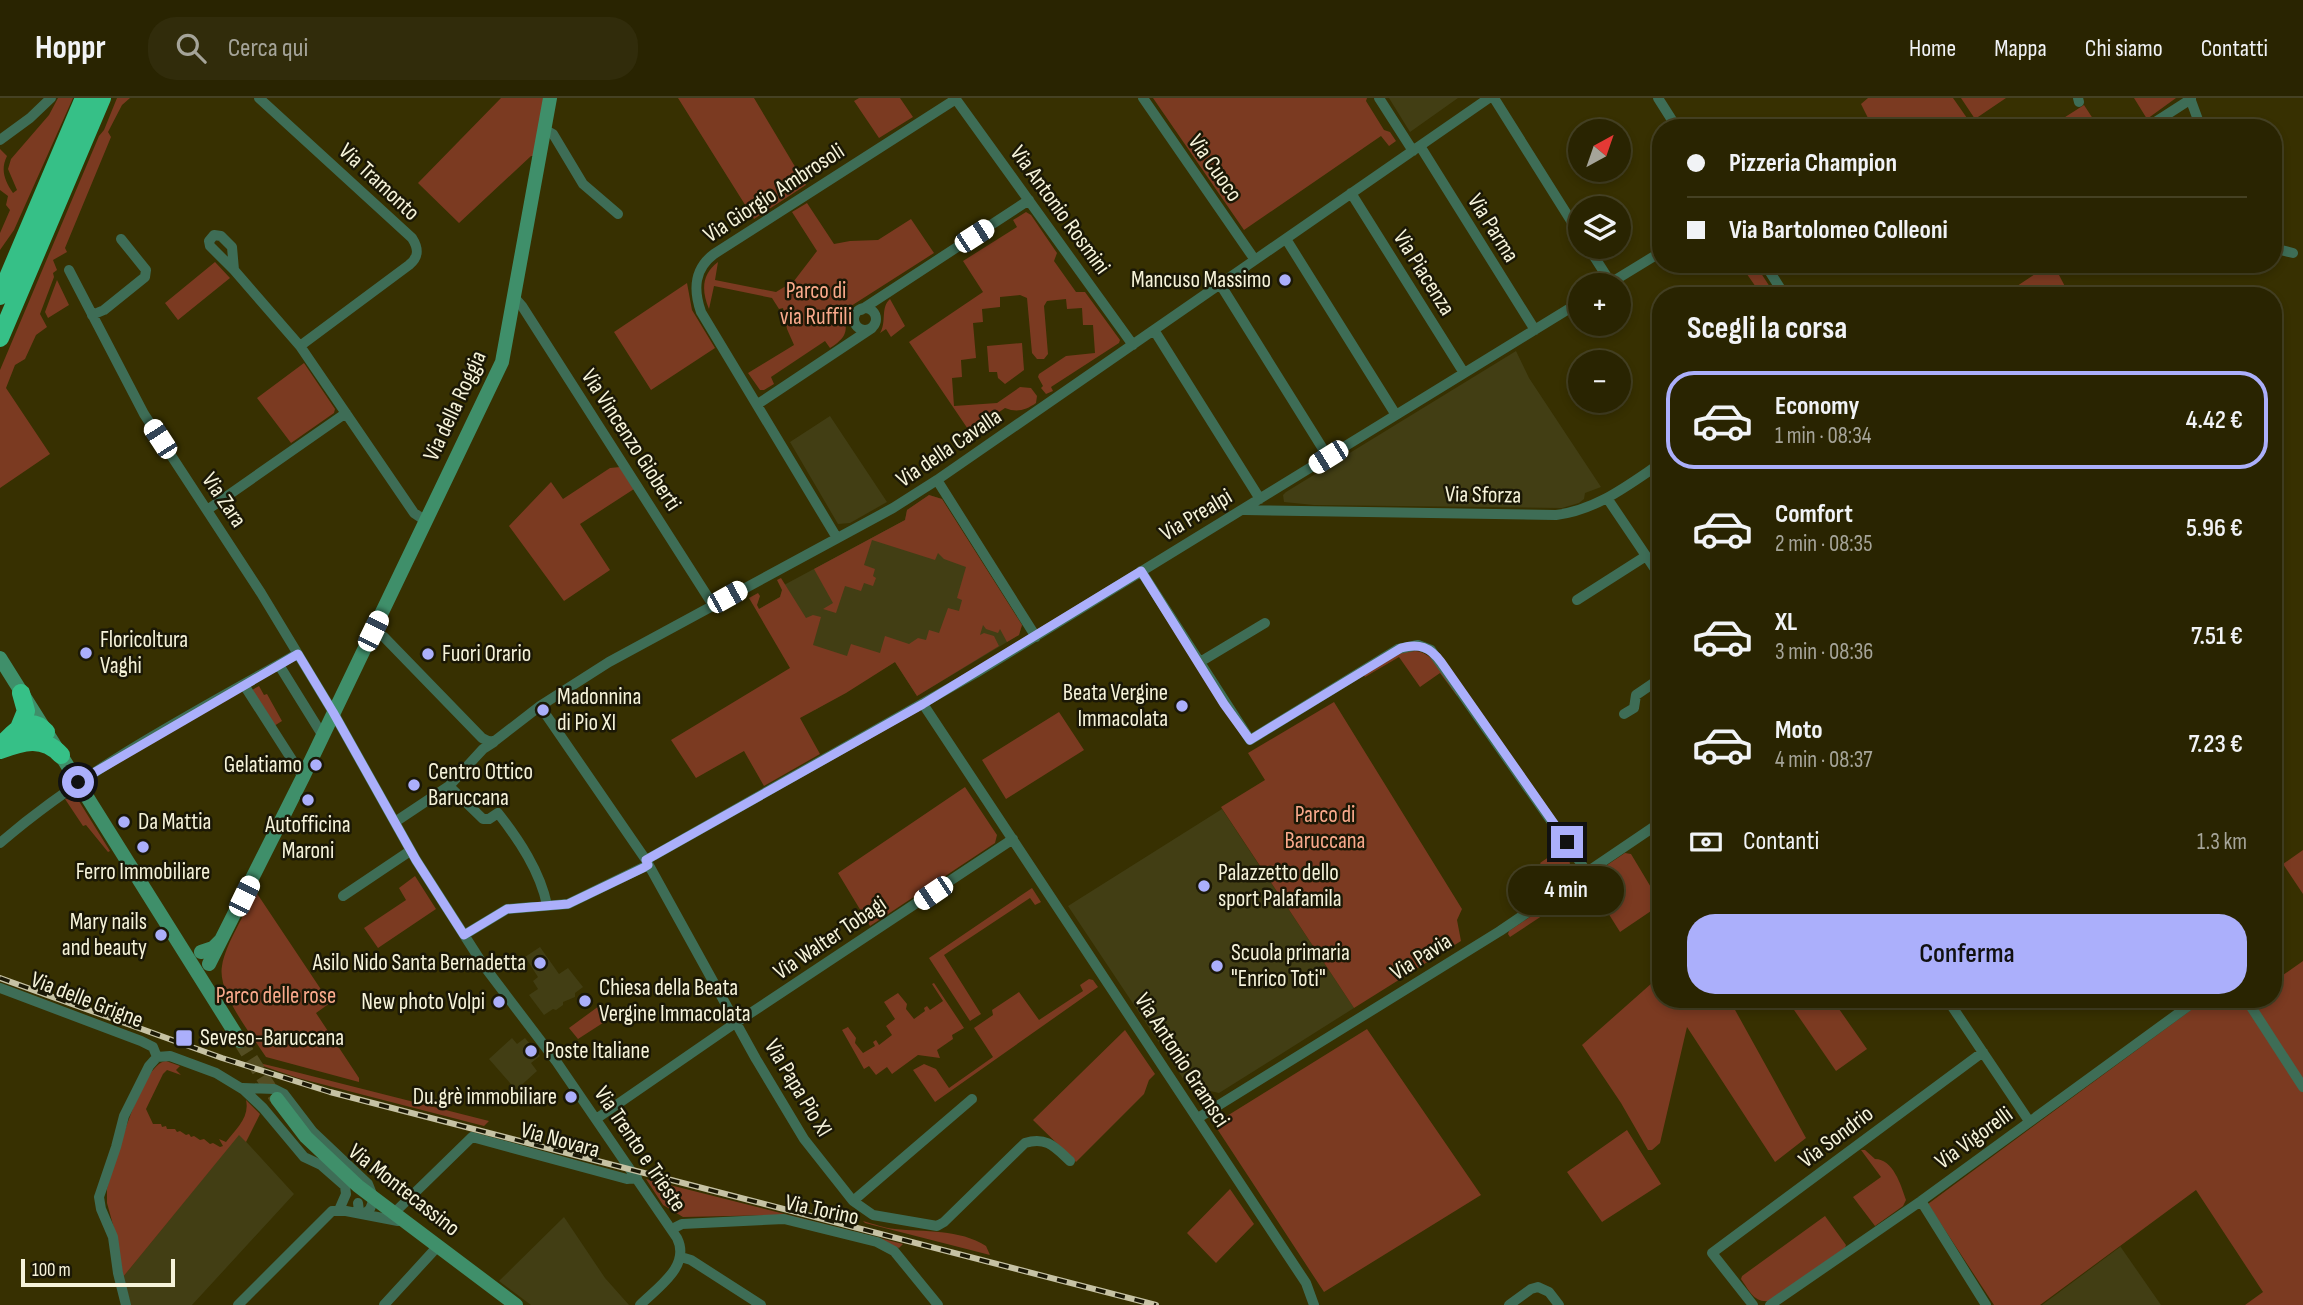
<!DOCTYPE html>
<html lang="it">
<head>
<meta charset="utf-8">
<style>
	:root { --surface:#292401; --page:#312c0b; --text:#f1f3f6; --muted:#a5a499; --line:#454123; --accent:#abaffb }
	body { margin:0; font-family:"Sofia Sans Condensed",sans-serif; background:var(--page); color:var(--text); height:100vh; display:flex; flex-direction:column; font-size:26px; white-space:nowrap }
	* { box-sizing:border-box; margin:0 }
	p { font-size:23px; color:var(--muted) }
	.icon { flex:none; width:38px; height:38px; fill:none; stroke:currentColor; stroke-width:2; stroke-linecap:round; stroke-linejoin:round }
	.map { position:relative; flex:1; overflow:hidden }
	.sheet { position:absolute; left:1652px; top:189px; width:630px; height:721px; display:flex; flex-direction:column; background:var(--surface); border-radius:28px; box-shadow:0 4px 10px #0003,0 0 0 2px var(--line) }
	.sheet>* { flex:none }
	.banner { position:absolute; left:1652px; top:21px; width:630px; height:154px; border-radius:28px; box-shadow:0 4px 10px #0003,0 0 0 2px var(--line); display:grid; align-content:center; height:154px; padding:0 35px; background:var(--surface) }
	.needle { width:46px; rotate:40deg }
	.fabs { position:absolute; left:1568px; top:21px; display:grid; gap:14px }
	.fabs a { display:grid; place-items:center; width:63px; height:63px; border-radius:50%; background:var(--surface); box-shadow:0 4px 10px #0003,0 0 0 2px var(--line); font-size:35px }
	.scale { position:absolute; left:21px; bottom:18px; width:154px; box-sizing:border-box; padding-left:7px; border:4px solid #f6f3da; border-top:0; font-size:19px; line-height:24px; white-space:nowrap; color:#f6f3da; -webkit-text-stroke:5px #1b1806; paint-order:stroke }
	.end { position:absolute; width:32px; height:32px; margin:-16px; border:9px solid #abaffb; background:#111; box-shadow:0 0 0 4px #111 }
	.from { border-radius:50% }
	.bubble { position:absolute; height:49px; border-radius:24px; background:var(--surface); box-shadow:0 4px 10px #0003,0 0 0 2px var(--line); font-size:23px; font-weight:600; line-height:49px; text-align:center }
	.car { position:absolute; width:21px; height:42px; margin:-21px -10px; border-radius:9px; box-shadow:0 0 5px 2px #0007; background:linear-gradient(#fff 24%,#345 0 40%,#fff 0 76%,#345 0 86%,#fff 0) }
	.banner b { display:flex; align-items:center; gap:24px; height:66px; font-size:26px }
	.banner b+b { border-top:2px solid var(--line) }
	.banner i { width:18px; height:18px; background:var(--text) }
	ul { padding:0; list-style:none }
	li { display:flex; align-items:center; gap:21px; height:98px; margin:0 14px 10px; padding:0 21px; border:4px solid transparent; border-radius:28px }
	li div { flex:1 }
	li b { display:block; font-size:26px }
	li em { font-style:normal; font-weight:600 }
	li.on { border-color:var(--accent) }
	li>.icon { width:63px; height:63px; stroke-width:1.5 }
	h2 { padding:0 35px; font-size:32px; line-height:84px }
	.pay { display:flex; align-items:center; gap:18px; height:77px; padding:0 35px; font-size:26px }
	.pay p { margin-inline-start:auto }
	.primary-button { display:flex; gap:14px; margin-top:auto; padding:14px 35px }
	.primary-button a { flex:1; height:80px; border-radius:28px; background:var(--accent); color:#111; font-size:28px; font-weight:600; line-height:80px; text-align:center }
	header { display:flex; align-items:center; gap:42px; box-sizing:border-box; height:98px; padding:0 35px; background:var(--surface); border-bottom:2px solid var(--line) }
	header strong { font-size:33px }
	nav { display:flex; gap:38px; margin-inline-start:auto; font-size:24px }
	.search { width:490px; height:63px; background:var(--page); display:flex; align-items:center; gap:18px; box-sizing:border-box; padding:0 24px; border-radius:28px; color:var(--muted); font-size:26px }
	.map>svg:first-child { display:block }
</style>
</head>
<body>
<header>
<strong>Hoppr</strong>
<div class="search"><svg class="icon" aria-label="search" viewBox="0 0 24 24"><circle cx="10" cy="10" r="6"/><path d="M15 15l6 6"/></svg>Cerca qui</div>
<nav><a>Home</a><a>Mappa</a><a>Chi siamo</a><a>Contatti</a></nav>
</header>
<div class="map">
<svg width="2303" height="1207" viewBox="0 0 2303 1207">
	<rect width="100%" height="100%" fill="#373001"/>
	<!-- built -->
	<path fill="#423e14" d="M1389,0H1458L1410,34Z
		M1516,253L1529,280L1601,389L1585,395L1584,401L1579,405L1562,410L1314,407L1284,404L1283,397L1286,394Z
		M830,318L887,404L850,425L838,426L790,344Z
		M929,397L942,401L1022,527L1019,537L917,598L895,564L815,612L757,512L780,499L784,487L905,422L907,412Z
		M1222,711L1354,910L1219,995L1188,988L1068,808Z
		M540,849L559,876L568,870L583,889L575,895V899L563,904V907L556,912L553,911L544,917L529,897L538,891L533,883L538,879L525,859Z
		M512,940L517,946L525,940L540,958L531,965L537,973L516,992L489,961Z
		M239,1036L294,1096L192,1207H131L123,1179Z
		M564,1119L605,1180L629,1207H531L499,1183Z
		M2120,1148L2161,1207H2042L2120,1149Z"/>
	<!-- green -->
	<path fill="#7b3a21" d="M58,0H73L14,132L0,152V135L10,112L6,107L8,98L0,92V51L7,58C0,72 5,83 13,95L17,92L8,71L11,61L49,17Z
		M117,0H130L122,7L108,34L111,39L65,150L67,154L53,162L57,172L53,175L54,179L40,216L47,229L36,237L25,261L15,267L6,290L50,356L0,390V272L99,38L104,32Z
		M501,0H544L535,58H531L459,125L418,85Z
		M678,0H754L806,87L754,121Z
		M859,0H900L913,19L879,40L854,3Z
		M1153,0H1367L1366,3L1384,32L1390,34L1396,43L1389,48L1381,38L1244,132Z
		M1868,0H1953L1974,30H1873L1861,6Z
		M1961,0H2006L1975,21Z
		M2134,0H2176L2147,21Z
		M2084,7L2099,30H2068L2062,21Z
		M807,105L834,146L850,143L878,142L911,121L934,155L851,208C837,227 858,232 830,250L825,243L771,279L774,286L764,292H760L748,275L794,247L787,231L783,210L779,211L772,200L714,188L709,211C701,192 702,176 718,164L715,182L776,194L794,183L817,153L792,114Z
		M1026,114L1031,117L1057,155L1054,163L1076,194H1085L1120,242L1119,245L1051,289L1053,293L1046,296L1041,290L1043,288L1038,279L1039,276L1066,258L1095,255L1093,227H1083L1082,210L1067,211L1066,201L1047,203L1044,208L1048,256L1044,261H1037L1032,255L1027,200L1020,197L1000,199V209L982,211L983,224L973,225L976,260L961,262L962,279L952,280L954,308L997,305L1020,289L1031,290L1037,298L1036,305C1026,312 1017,315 1005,310L983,325L981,335L974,340L909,244L983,194L963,163L1017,129L1013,122Z
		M215,164L230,180L178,222L165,205Z
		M1740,166H1755L1770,189L1760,195Z
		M2048,170L2059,177L2070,198H2002L2041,172Z
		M57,182L69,207L48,220L45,214Z
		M687,185L692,212L715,250L651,292L614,234Z
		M890,201L905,228L891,239L886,231L880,235C887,224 880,210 890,201Z
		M1022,245L1024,272L1005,286L998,280L997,274H989L987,248Z
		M304,265L335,311L334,315L291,345L257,300Z
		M620,369L634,391L580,426L610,472L564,503L509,428L551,384L563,401L610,370Z
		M929,397L942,401L1022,527L1019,537L1007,544L1000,531L998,535L986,531L983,527L980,537L984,535L994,538L999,548L917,598L895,564L846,595L800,620L820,656L764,688L744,653L696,680L671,642L790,570L749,500L758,495L760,498L757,507L759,511L780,499L782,492L777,482L781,480L806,520L813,517L821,519L813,547L847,558L851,546L880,555L885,538L909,546L918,540L926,542L929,532L939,535L948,510L959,513L962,502L957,500L966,469L944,461L938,455L935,462L872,442L864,467L875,471L873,478L876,480L873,488L864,485L861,493L845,488L836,515L823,511L833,505L814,471L905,422L907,412Z
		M1415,553C1435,554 1447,582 1458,597L1457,598L1440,575L1420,589L1399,559L1365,579L1364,577L1400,555Z
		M259,588L264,597L267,596L282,623L274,628L252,592Z
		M1334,604L1462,811L1457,822L1461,843L1354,910L1221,709L1265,682L1248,655Z
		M1059,614L1084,652L1006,701L982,662Z
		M965,689L997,737L995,745L870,828L838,775Z
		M70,700H77L110,753L108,754L86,727L83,728L65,701Z
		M1562,750C1576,770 1571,772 1553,784L1540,765Z
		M2303,752V796L2283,766Z
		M1625,755L1631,756L1661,806V830L1651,813L1620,834L1590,786L1510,839L1508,836L1509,833Z
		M415,778L436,811L378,850L364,830L406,802L399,790Z
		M1032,790L1041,804L1035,807L1030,800L944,857L981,916L970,923L929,860Z
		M256,794L330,905L316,915L359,980V984L266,959C252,937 217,895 222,868C226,845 245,816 256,794Z
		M2303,863V1207H2245L2263,1194L2196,1092L2040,1207H1994L1928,1106L2206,901H2273V884Z
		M1661,877V901H1729L1806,1040L1775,1064L1687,929L1660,1045L1652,1052H1648L1621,1005L1582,947Z
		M1089,881L1093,882L1098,889L935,1004L913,972L924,966L936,971L949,990L993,959L974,930L993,917L992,912L1019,894L1039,922L1083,893L1080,887Z
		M934,885L964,930L952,937L953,941L937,952L940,960L918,957L892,976L887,969L876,977L869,968L864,971L842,932L848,929L856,940L855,945L863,955L875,948L873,944L876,942L879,947L892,937L886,928L895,921L884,904L898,895L907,906L906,911L914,921L925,913L924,910L927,908L930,912L943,903L932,886Z
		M1803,901H1832L1867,951L1836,973L1792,909Z
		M599,908L609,921L578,941L569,930Z
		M1367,931L1481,1097L1324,1194L1214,1026Z
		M1125,932L1155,976L1149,982L1144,996L1076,1064L1033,1022Z
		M166,963L180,968L176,972L181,977L167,972L163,976L146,1011L153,1026H161L162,1029L166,1028L167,1031H175L177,1034L180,1033L186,1037L189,1036L191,1039L194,1038L200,1042L204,1041L210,1046L213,1045L220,1049L223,1048L219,1041L226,1044C236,1031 250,1019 246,1002L260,1016L246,1044L239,1037L123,1179L118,1145L107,1105V1091C114,1068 141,965 166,963Z
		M259,965L276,969L489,1023L484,1028L298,980L260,967Z
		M1627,1032L1661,1086L1602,1124L1567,1074Z
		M1861,1052H1865L1875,1061C1893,1061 1901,1087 1906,1102L1903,1108L1875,1128L1853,1099L1881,1079Z
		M646,1081L903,1146L899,1150L879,1141L773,1117L683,1119L663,1107Z
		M1230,1091L1254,1126L1216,1165L1187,1135Z
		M1825,1118L1846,1147L1845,1150L1769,1203C1754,1205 1749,1192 1741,1181L1742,1178Z
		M863,1123C874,1126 884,1130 895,1131C924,1134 960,1131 986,1148L990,1157L865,1125Z"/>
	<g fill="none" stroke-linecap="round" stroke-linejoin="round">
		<!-- secondary-tunnel -->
		<path stroke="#544d22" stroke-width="14" stroke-dasharray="14 7" stroke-linecap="butt" d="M240,943L276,1000"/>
		<!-- street -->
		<path stroke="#3e6d56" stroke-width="10" d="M259,0L412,140C419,151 419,159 409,167L300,248
			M955,0L1133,247
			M1143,0L1255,162
			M1379,0L1413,53
			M1494,0L1580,137
			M1658,0L1677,30
			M2078,0L2079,4
			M2190,0L2201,30
			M2146,30L2191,1
			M544,31L553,36L583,86L618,116
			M0,42L30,20L51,0
			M1420,48L1535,232
			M1351,95L1464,275
			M1286,141L1396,317
			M1588,149L1611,185
			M2273,150L2293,155
			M1765,166L1785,198
			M69,172L144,316L261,495L333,614L416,762L484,868L556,963L677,1140C691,1168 658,1189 640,1207
			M234,172L210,148L209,143L214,137L221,138L232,149L234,172L300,248L414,415L426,423
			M1220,186L1328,359
			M1607,187L1661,154
			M515,200L522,208L713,507
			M854 221a11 11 0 1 1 22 0a11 11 0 1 1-22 0Z
			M861,212L1029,102
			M92,217L104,212L145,179L146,172L121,141
			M1154,232L1260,401
			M758,306L872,230
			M937,382L1036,539
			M1607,400L1661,480
			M207,412L346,315
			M1245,412L1556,417C1597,412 1628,387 1661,365
			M837,440L701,214C693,191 694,171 714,156L956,1
			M1141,473L1250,642L1398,551L1418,547L1431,552L1587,774
			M1577,502L1646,458
			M373,533L384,539L482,640L490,644L496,642L540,608L609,564L893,410L937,382L1489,0
			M1200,564L1265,525
			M279,567L323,638
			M244,587L303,679
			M923,606L1306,1185L1314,1207
			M540,608L646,762L756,961L804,1041L853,1103L972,1001
			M2273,612L2279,620L2273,624
			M1624,616L1634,610L1636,597L1661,580
			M449,688L483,651L494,644
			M395,724L449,688L483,721H489L498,715C519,742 540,773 547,807
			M0,745C89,668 196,614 297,556
			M646,762L976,575L1580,204
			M343,798L410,753
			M464,837L507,811L568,806L648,767
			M0,890L141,943L153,949L157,959
			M1947,901L2029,1023
			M2246,901L2303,989
			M157,959L170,958L216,975L244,992L263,1010L304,1059L321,1067L345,1088L346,1096L339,1112
			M243,990L274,991L284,996L313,1034L368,1086L374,1101L370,1111L364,1116L359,1113L358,1105
			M1198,1020L1500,833L1661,724
			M596,1021L728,930L1013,741
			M853,1103L873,1117L937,1128L944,1124L1025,1045C1046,1038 1055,1049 1070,1063
			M1921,1103L1986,1207
			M393,1116L472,1039L627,1081L637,1080
			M672,1131L682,1126L784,1121L877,1144L894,1153L938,1207
			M681,1159L691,1162L761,1207
			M126,1207L118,1175L113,1139L101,1111L99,1099L116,1049L124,1018L149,968L157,959
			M238,1207L332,1113H346L398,1123
			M384,1207L438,1148
			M1509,1207L1531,1191L1538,1189L1549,1194L1559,1207
			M1753,1207L1712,1155L1983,954
			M1770,1207L1921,1103L2198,901"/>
		<!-- secondary -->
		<path stroke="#3f8f6a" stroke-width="14" d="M0,560L240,943
			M201,854L213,850L220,843
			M209,866L303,679L502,264L550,0
			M277,1001L306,1039L358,1088L516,1207"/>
		<!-- highway -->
		<path stroke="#36c087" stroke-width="18" d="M0,198L84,0
			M0,240L102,0
			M19,630L26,613L21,595
			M0,648C14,635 28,615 46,634
			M0,652C22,644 43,637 61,657"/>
		<!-- rail casing -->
		<g stroke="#c6c2a4" stroke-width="6">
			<path id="rail" d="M0,880L222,960L330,994L1156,1207"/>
		</g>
		<!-- rail -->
		<use href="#rail" stroke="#1b1806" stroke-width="3.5" stroke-dasharray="10" stroke-linecap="butt"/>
	</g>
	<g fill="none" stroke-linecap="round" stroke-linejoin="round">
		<!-- route -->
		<path stroke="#abaffb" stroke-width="9" d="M78,684L298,556L333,614L416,762L464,837L507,811L568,806L643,770L648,767L646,762L923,606L1141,473L1224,606L1250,642L1401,550C1419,545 1430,549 1441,564L1567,744"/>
	</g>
	<!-- markers -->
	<g fill="#abaffb" stroke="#1b1806" stroke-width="2.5">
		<circle cx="1285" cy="182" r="7"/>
		<circle cx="86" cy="555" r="7"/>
		<circle cx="428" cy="556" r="7"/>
		<circle cx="1182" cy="608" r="7"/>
		<circle cx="543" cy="612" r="7"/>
		<circle cx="316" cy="667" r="7"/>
		<circle cx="414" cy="687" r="7"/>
		<circle cx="308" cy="702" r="7"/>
		<circle cx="124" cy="724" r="7"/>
		<circle cx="143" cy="749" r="7"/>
		<circle cx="1204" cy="788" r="7"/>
		<circle cx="161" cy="837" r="7"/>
		<circle cx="540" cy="865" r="7"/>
		<circle cx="1217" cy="868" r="7"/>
		<circle cx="585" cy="903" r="7"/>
		<circle cx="499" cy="904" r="7"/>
		<rect x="175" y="931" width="18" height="18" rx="3.5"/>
		<circle cx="531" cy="953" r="7"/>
		<circle cx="571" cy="999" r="7"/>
	</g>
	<g text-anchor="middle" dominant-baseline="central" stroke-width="5" stroke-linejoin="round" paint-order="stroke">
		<!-- street labels -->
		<g font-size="23" fill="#f6f3da" stroke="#1b1806">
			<text transform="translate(1215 70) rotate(55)">Via Cuoco</text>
			<text transform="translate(379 84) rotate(43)">Via Tramonto</text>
			<text transform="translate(774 95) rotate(-33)">Via Giorgio Ambrosoli</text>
			<text transform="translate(1060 112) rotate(54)">Via Antonio Rosmini</text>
			<text transform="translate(1493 130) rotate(58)">Via Parma</text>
			<text transform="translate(1424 175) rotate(58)">Via Piacenza</text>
			<text transform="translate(455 308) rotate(-65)">Via della Roggia</text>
			<text transform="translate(631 342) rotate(57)">Via Vincenzo Gioberti</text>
			<text transform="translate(949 350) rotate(-34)">Via della Cavalla</text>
			<text transform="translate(1483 397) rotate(1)">Via Sforza</text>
			<text transform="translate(224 402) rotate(56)">Via Zara</text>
			<text transform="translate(1196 417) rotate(-31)">Via Prealpi</text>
			<text transform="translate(830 840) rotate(-34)">Via Walter Tobagi</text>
			<text transform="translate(1421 859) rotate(-32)">Via Pavia</text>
			<text transform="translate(87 902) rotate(21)">Via delle Grigne</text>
			<text transform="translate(1182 962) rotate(57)">Via Antonio Gramsci</text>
			<text transform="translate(798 990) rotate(59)">Via Papa Pio XI</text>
			<text transform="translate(1836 1039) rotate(-37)">Via Sondrio</text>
			<text transform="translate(1974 1040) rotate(-36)">Via Vigorelli</text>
			<text transform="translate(560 1042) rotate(15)">Via Novara</text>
			<text transform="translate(640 1051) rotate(56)">Via Trento e Trieste</text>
			<text transform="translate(404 1092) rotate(38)">Via Montecassino</text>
			<text transform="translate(822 1112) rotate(12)">Via Torino</text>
		</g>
		<!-- poi labels -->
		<g font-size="23" fill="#f6f3da" stroke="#1b1806" text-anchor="start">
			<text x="1271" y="182" text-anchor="end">Mancuso Massimo</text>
			<text x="100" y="542">Floricoltura<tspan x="100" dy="26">Vaghi</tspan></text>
			<text x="442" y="556">Fuori Orario</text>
			<text x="1168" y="595" text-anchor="end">Beata Vergine<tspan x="1168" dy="26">Immacolata</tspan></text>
			<text x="557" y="599">Madonnina<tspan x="557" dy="26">di Pio XI</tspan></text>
			<text x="302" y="667" text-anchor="end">Gelatiamo</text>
			<text x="428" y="674">Centro Ottico<tspan x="428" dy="26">Baruccana</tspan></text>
			<text x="138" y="724">Da Mattia</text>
			<text x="308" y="727" text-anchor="middle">Autofficina<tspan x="308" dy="26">Maroni</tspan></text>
			<text x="143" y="774" text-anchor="middle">Ferro Immobiliare</text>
			<text x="1218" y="775">Palazzetto dello<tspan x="1218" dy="26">sport Palafamila</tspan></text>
			<text x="147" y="824" text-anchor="end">Mary nails<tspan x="147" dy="26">and beauty</tspan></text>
			<text x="1231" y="855">Scuola primaria<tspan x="1231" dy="26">"Enrico Toti"</tspan></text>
			<text x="526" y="865" text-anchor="end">Asilo Nido Santa Bernadetta</text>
			<text x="599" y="890">Chiesa della Beata<tspan x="599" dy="26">Vergine Immacolata</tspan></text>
			<text x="485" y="904" text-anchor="end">New photo Volpi</text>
			<text x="200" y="940">Seveso-Baruccana</text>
			<text x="545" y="953">Poste Italiane</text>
			<text x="557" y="999" text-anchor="end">Du.grè immobiliare</text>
		</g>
		<!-- park labels -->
		<g font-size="23" fill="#faaa8c" stroke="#1b1806">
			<text x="816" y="193">Parco di<tspan x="816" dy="26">via Ruffili</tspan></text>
			<text x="1325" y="717">Parco di<tspan x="1325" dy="26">Baruccana</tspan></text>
			<text x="276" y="898">Parco delle rose</text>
		</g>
	</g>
</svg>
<div class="fabs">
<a><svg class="needle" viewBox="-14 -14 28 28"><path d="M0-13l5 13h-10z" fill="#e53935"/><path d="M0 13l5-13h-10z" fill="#a5a499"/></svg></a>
<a><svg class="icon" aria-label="layers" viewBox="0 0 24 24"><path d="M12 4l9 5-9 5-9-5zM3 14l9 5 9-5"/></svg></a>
<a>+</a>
<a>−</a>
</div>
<div class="scale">100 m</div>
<i class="end from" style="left:78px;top:684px"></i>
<i class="end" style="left:1567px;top:744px"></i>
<div class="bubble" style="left:1508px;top:768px;width:116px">4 min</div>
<i class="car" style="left:974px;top:138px;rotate:57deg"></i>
<i class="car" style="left:160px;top:341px;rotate:327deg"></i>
<i class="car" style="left:1328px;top:359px;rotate:238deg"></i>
<i class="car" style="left:727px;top:499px;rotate:61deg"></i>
<i class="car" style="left:373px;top:533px;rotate:26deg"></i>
<i class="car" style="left:933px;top:795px;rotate:236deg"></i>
<i class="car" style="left:244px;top:798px;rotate:26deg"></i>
<div class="banner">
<b><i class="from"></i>Pizzeria Champion</b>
<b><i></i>Via Bartolomeo Colleoni</b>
</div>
<section class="sheet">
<h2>Scegli la corsa</h2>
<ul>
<li class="on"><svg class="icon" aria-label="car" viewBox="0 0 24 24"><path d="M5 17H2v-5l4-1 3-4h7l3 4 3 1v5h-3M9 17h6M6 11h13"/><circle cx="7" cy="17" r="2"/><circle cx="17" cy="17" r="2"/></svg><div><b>Economy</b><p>1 min · 08:34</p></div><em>4.42 €</em></li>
<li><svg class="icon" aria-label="car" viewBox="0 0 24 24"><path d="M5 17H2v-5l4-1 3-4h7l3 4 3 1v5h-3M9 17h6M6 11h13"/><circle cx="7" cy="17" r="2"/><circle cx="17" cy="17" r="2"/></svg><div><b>Comfort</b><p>2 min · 08:35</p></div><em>5.96 €</em></li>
<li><svg class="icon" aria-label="car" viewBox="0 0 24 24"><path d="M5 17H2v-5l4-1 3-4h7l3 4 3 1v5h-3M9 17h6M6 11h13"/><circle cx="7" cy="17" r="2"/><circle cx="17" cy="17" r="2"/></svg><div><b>XL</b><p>3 min · 08:36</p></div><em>7.51 €</em></li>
<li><svg class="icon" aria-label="car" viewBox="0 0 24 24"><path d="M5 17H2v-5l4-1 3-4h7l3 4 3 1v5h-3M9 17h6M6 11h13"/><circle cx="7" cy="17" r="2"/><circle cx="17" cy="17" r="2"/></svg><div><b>Moto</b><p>4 min · 08:37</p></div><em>7.23 €</em></li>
</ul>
<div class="pay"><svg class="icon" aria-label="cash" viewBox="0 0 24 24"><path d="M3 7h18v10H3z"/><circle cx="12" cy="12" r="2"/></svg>Contanti<p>1.3 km</p></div>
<div class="primary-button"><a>Conferma</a></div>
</section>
</div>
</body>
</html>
